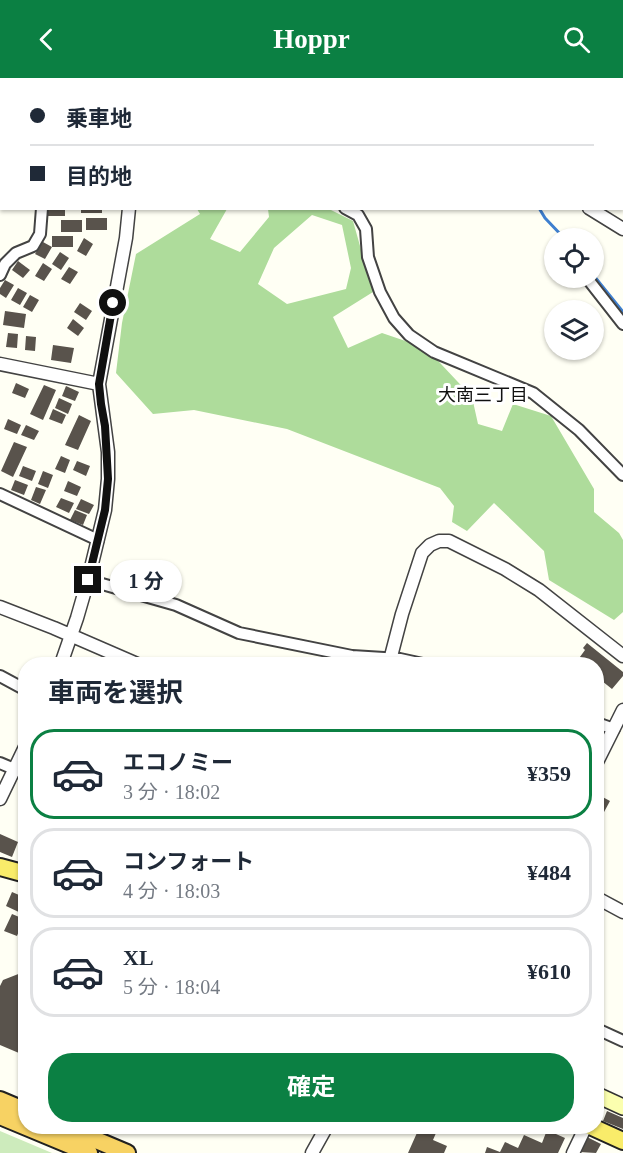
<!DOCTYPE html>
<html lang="ja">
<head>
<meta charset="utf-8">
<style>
	:root { --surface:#fff; --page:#f2f2f3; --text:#1f2937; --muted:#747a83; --line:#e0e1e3; --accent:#0b8043 }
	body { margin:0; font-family:"Times New Roman","Noto Sans JP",serif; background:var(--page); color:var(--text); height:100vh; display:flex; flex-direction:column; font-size:22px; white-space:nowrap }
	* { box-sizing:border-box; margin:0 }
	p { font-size:20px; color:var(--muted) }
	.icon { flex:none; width:33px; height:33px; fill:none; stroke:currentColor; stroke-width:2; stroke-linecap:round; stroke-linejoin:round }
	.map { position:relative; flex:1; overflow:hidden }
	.panel { position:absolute; left:18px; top:579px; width:586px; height:477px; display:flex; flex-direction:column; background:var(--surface); border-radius:24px; box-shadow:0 2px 4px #0004 }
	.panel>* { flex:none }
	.banner { position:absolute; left:0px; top:0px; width:624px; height:132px; box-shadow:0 2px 4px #0004; display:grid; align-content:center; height:132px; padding:0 30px; background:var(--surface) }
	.buttons { position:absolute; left:544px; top:150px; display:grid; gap:12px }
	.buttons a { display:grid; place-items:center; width:60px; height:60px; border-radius:50%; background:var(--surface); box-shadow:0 2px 4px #0004; font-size:30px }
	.end { position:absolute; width:27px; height:27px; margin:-14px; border:8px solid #101010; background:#fff; box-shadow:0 0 0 3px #fff }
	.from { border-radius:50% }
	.bubble { position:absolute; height:42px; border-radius:21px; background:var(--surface); box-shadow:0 2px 4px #0004; font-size:20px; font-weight:700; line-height:42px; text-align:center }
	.banner b { display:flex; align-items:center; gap:21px; height:57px; font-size:22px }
	.banner b+b { border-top:2px solid var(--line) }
	.banner i { width:15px; height:15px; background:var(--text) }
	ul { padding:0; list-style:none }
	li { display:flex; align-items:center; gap:18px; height:90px; margin:0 12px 9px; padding:0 18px; border:3px solid var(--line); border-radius:24px }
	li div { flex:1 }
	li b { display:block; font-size:22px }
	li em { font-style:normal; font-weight:700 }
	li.active { border-color:var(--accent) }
	li>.icon { width:54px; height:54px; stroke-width:1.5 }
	h2 { padding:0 30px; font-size:27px; line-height:72px }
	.button { display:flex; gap:12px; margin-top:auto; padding:12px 30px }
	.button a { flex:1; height:69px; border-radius:24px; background:var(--accent); color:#fff; font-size:24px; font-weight:700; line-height:69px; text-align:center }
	header { display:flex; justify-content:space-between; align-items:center; height:78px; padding:0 30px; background:var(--accent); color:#fff; font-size:27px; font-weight:700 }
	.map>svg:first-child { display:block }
</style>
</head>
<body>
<header><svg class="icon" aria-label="back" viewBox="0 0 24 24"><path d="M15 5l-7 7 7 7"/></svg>Hoppr<svg class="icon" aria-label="search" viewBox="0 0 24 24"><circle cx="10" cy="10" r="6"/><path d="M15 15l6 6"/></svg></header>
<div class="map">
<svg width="623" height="1075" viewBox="0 0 623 1075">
	<rect width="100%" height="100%" fill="#fffff4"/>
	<!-- green -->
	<path fill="#cdebbc" d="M0,1053L52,1075H0Z"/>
	<!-- forest -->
	<path fill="#aedc9b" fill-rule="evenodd" d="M197,131H227L210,161L240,174L269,139L268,131H329L353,143L373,214L333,239L348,270L382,255L426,270L472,319L478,346L502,353L513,326L551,338L594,411V434L619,455L623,462V534L614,542L549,502L544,473L494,425L467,453L452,444L454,428L440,410L287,351L194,332L153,336L116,295L122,245L136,176L200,136ZM312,137L342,147L351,190L346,211L287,226L258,206L274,170Z"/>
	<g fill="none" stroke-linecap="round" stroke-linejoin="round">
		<!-- stream -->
		<path stroke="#3e7fcf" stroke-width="3" d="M539,130L545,140L564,160
			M594,198L623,234"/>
	</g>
	<!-- building -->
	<path fill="#59534c" d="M44,130H65V138H44Z
		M81,130H102V135H81Z
		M86,140H107V152H86Z
		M61,142H82V154H61Z
		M52,158H73V169H52Z
		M84,160L93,166L86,178L77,173Z
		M43,164L52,169L45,181L35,176Z
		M60,174L69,180L61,192L52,186Z
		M18,183L30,192L23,200L12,192Z
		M43,185L52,191L44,203L35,198Z
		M69,189L78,194L70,206L61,201Z
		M5,202L14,207L6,220L0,216V210Z
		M18,210L27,215L20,227L11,222Z
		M30,217L39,222L32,234L23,229Z
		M80,225L92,233L86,242L74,234Z
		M5,233L26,236L24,250L3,247Z
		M73,241L84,250L78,258L67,250Z
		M8,255L18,256L17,270L6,269Z
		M26,258L36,259L35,273L25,272Z
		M53,267L74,270L71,285L51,282Z
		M16,305L29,311L25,320L12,315Z
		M44,307L56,312L43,342L30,336Z
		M66,308L79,314L75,323L62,318Z
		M59,320L72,326L68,336L55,330Z
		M53,331L66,337L62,346L49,341Z
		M79,337L91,343L78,372L65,367Z
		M8,341L21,347L17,356L4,351Z
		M26,347L39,353L34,362L21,357Z
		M14,364L27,369L13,399L1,393Z
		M61,378L70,382L65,395L55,391Z
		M77,383L90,388L86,398L73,392Z
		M23,388L36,393L32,403L19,398Z
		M43,393L53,397L48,410L38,406Z
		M15,402L28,407L24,417L11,412Z
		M68,403L81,409L77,418L64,413Z
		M36,409L46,412L40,426L31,422Z
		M61,420L74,425L69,435L56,429Z
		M81,421L94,427L89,436L76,431Z
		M75,432L87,437L83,447L70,442Z
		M587,565L623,594V598L612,611L597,599V586H582L577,583L585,572L583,570Z
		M597,716L610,723L597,747Z
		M0,756L18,764L12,779L0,774Z
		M12,814L26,820V830L23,836L6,828Z
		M12,836L24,841L17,858L4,853Z
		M26,893V978L0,967V908L3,902Z
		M607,1033L623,1040V1051L603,1043Z
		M420,1048H439L433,1062L447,1068L444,1075H408Z
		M547,1052L565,1060L558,1075H485L487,1069L500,1074L505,1064L518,1070L524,1057L542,1065Z
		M587,1059L601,1066L596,1075L579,1074Z"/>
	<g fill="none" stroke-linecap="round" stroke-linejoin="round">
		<!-- minor casing -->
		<g stroke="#434343" stroke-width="14">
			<path id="minor" d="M73,2L74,0
				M276,2L277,0
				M445,2L447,0
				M345,130L358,137L366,151L368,179L380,214L394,240L409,257L434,274L533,315L579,352L623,397
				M0,197L5,186L16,175L33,168L40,156L42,130
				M587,200L623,246
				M0,416L98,462
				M88,502L176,527L239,555L352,578L400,581L423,586
				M0,598L26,612
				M597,645L614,651
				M0,685L26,696
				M597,951L623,963"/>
		</g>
		<!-- tertiary casing -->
		<g stroke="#434343" stroke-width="15">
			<path id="tertiary" d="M134,0V2
				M0,26H2
				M589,130L623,151
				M0,286L99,306
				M0,529L54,550L137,586
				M61,586L77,540L88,502L105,432L108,401V374L99,306L126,160L129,130
				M389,586L402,536L422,475L430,467L439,463H449L505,491L539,512L623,578
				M597,684L623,632
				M0,721L26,667
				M597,820L623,834
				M312,1075L327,1048
				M573,1075L586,1048"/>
		</g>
		<!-- secondary casing -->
		<g stroke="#323232" stroke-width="18">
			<path id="secondary" d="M597,1017L623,1029"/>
		</g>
		<!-- primary casing -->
		<g stroke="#212121" stroke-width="20">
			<path id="primary" d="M0,789L26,796
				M590,1048L623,1063"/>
		</g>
		<!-- trunk casing -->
		<g stroke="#212121" stroke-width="20">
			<path id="trunk" d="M0,1022L26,1033
				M0,1038L89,1075
				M63,1048L127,1075"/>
		</g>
		<!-- minor -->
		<use href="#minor" stroke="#fff" stroke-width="10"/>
		<!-- tertiary -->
		<use href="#tertiary" stroke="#fff" stroke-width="12"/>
		<!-- secondary -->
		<use href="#secondary" stroke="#fbffaf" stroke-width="15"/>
		<!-- primary -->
		<use href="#primary" stroke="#f9ec6a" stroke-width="16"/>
		<!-- trunk -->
		<use href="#trunk" stroke="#f7d263" stroke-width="16"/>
	</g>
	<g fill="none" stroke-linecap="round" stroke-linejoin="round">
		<!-- route -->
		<path stroke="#101010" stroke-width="8" d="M88,502L105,432L108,401L105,348L101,326L99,306L113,225"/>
	</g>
	<g text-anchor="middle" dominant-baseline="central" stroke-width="6" stroke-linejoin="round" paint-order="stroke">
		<!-- neighbourhood labels -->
		<g font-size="18" fill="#101010" stroke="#fff">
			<text x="483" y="317">大南三丁目</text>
		</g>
	</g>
</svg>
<div class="buttons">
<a><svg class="icon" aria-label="locate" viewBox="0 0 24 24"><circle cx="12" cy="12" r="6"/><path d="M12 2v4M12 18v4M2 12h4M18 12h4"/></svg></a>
<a><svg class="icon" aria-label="layers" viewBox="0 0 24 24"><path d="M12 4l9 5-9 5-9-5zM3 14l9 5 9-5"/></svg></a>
</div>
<i class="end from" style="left:113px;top:225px"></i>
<i class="end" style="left:88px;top:502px"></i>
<div class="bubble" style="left:110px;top:482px;width:72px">1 分</div>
<div class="banner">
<b><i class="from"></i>乗車地</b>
<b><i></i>目的地</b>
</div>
<section class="panel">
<h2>車両を選択</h2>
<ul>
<li class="active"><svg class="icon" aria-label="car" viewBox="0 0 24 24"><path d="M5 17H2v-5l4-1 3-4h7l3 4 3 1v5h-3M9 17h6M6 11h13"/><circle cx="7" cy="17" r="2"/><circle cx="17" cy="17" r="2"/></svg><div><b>エコノミー</b><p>3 分 · 18:02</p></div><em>¥359</em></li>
<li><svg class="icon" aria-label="car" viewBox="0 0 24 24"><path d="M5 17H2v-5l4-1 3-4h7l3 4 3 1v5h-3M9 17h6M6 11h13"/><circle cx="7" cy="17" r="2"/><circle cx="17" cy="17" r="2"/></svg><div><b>コンフォート</b><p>4 分 · 18:03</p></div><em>¥484</em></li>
<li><svg class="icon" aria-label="car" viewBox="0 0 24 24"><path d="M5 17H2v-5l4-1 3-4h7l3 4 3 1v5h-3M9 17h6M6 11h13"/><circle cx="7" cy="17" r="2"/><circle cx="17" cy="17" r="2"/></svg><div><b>XL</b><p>5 分 · 18:04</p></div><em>¥610</em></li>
</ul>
<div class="button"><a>確定</a></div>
</section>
</div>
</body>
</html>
